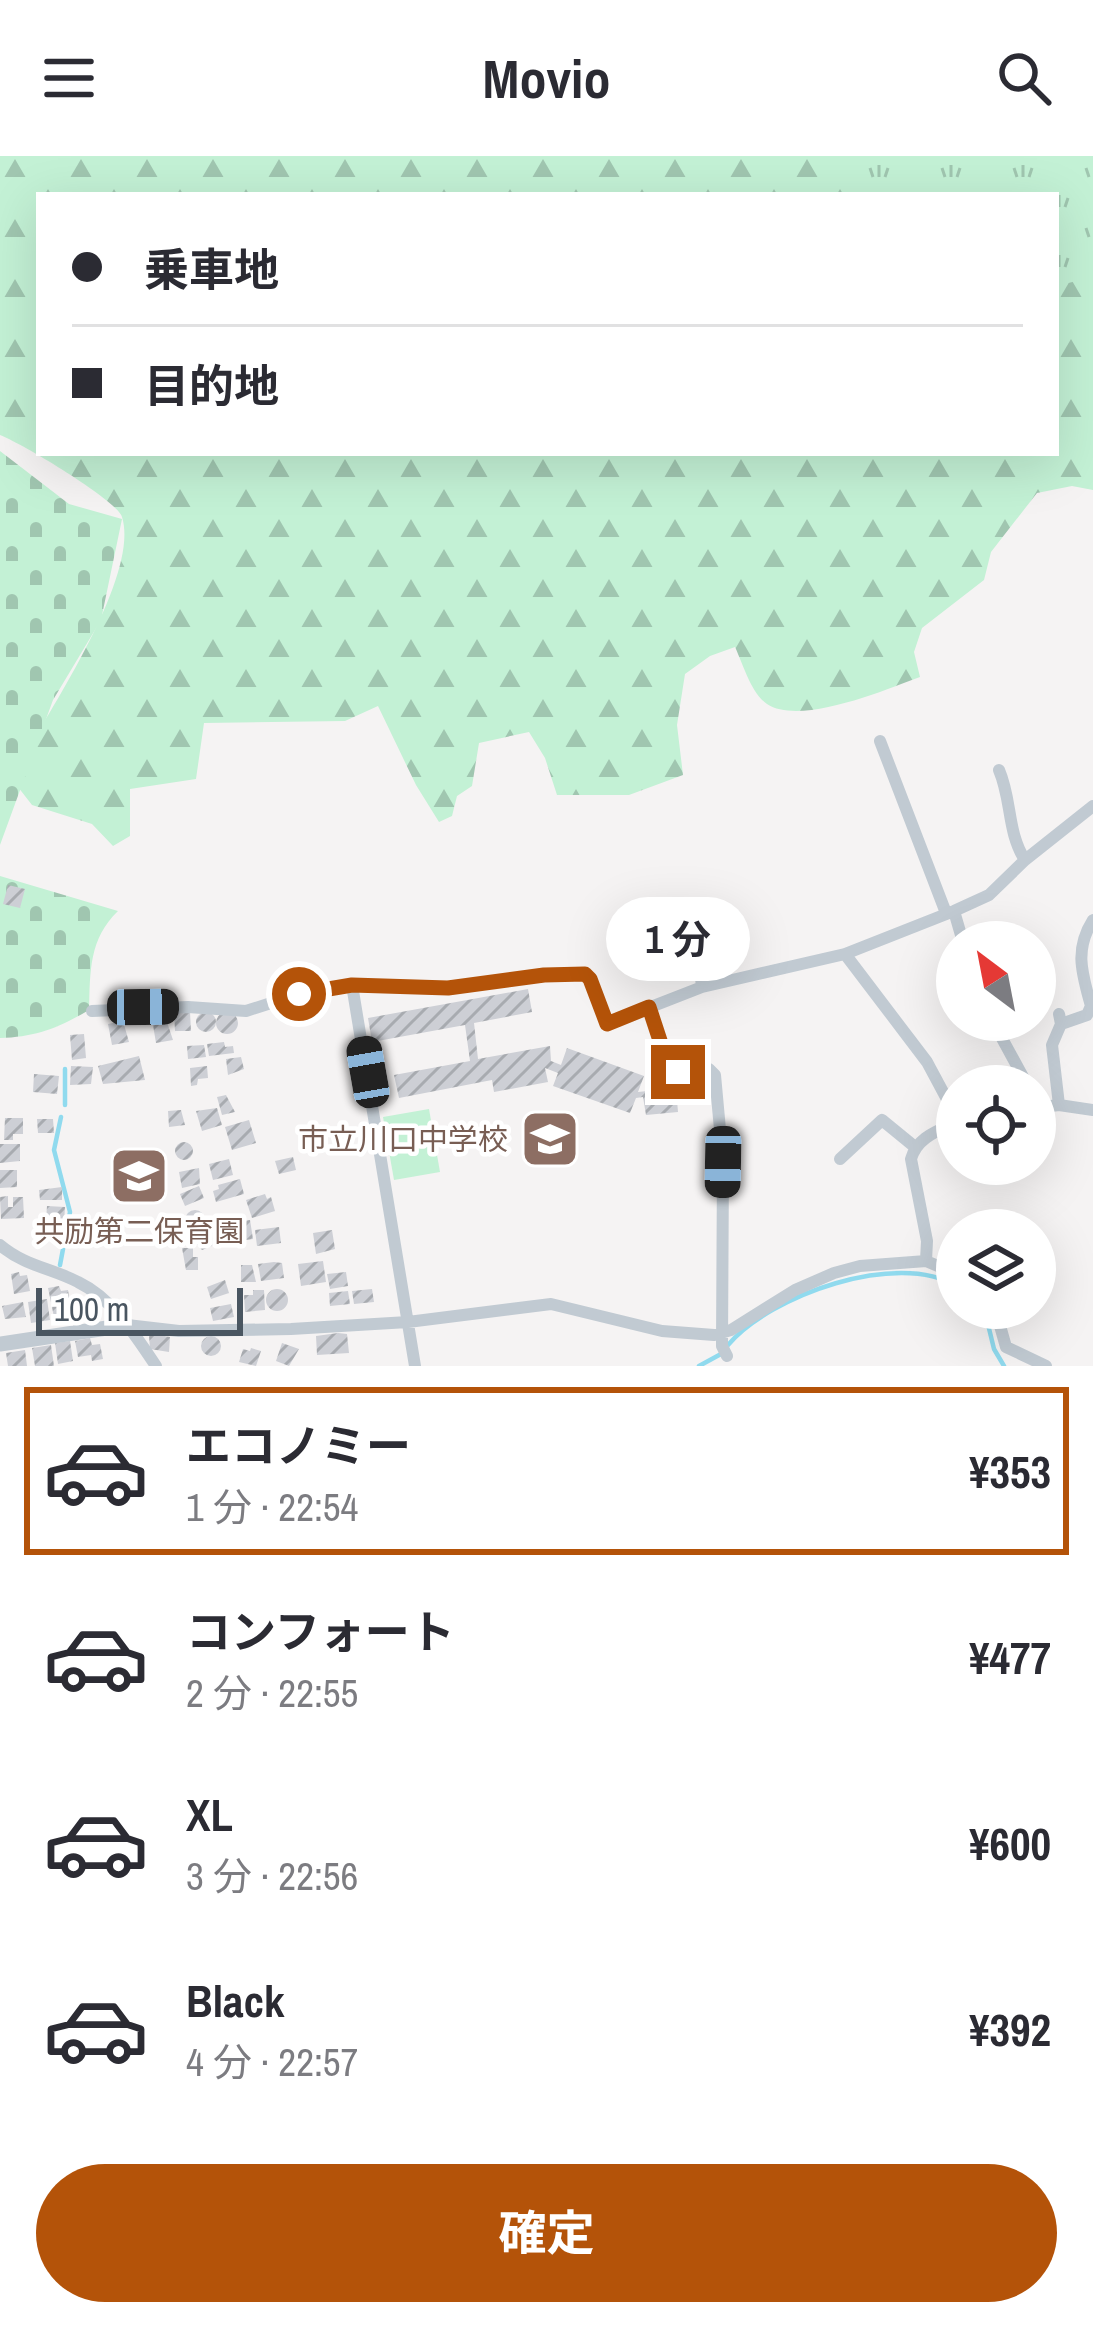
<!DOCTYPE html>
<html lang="ja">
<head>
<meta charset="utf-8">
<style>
	:root { --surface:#fff; --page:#f7f7f7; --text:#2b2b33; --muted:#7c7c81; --line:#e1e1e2; --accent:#b45309 }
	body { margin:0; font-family:"Archivo Narrow","Noto Sans JP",sans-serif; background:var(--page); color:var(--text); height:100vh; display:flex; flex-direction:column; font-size:45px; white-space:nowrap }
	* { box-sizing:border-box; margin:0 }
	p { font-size:39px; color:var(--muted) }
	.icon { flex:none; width:66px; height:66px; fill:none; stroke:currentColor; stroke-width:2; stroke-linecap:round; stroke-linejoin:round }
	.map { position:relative; height:1210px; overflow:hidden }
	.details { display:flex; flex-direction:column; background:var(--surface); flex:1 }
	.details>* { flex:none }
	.hud { position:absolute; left:36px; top:36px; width:1023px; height:264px; border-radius:0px; box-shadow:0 12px 48px #0002; display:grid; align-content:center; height:264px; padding:0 36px; background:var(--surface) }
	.needle { width:78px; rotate:328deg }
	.buttons { position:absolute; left:936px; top:765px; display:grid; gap:24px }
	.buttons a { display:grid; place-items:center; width:120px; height:120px; border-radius:50%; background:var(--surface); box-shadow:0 12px 48px #0002; font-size:60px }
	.scale { position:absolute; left:36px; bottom:30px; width:207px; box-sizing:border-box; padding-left:12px; border:6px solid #4a5661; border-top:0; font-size:33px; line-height:42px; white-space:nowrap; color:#4a5661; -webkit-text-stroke:9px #fff; paint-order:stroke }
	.end { position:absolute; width:54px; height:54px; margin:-27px; border:15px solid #b45309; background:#fff; box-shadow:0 0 0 6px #fff }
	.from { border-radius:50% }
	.bubble { position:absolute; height:84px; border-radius:42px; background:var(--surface); box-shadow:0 12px 48px #0002; font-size:39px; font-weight:700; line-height:84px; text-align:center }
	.car { position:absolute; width:36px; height:72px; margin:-36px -18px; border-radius:15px; box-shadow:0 0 9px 3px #0007; background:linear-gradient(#222 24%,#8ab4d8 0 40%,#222 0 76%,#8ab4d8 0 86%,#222 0) }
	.hud b { display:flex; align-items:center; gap:42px; height:114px; font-size:45px }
	.hud b+b { border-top:3px solid var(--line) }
	.hud i { width:30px; height:30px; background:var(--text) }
	ul { padding:21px 0 0; list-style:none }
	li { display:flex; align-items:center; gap:36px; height:168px; margin:0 24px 18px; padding:0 12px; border:6px solid transparent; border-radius:0px }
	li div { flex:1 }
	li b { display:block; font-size:45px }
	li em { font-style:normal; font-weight:700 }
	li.active { border-color:var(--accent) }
	li>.icon { width:108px; height:108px; stroke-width:1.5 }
	.cta { display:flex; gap:24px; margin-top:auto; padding:24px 36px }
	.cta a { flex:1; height:138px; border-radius:72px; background:var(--accent); color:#fff; font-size:48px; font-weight:700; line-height:138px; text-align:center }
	header { display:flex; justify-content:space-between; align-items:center; height:156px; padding:0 36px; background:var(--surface); font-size:54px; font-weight:700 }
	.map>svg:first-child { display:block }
</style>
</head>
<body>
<header><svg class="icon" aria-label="menu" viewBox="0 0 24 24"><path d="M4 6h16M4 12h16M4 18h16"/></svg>Movio<svg class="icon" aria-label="search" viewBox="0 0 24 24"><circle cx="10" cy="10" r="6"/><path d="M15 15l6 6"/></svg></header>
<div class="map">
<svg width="1093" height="1210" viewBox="0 0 1093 1210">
	<defs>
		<pattern id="grass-tufts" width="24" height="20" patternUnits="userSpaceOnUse" patternTransform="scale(3)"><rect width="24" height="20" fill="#c3f1d5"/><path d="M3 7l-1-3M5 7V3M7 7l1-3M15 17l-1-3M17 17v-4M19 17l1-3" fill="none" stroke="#a0c6b0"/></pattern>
		<pattern id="forest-firs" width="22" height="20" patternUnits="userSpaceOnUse" patternTransform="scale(3)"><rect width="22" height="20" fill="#c3f1d5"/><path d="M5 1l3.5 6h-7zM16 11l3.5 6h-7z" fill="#a0c6b0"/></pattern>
		<pattern id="cemetery-stones" width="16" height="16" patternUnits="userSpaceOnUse" patternTransform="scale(3)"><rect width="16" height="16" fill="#c3f1d5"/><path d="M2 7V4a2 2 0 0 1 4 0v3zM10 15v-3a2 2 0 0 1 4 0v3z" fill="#a0c6b0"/></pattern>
		<pattern id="building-hatch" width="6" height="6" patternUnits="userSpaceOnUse" patternTransform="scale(3)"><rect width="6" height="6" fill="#cdcfd5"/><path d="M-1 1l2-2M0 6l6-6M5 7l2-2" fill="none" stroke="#a8abb0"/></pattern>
	</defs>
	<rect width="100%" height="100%" fill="#f5f3f3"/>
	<!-- grass -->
	<path fill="url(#grass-tufts)" d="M812,0H1093V144L1056,162V39H831Z"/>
	<!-- forest -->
	<path fill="url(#forest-firs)" d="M0,0H850L871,39H39V297H1056V130L1093,121V334L1072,330L1037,337L991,396L984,424L922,472L914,496L920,521C885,534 800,570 767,548C751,537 743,508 735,491L710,500L685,518L677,569L683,619L629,639H557L545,602L529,576L479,587L472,630L457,640L452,660L439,666L416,629L378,550L345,565L204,567L196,623L130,633V680L113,690L92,668L32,649L11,622C42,566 141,422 122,361C117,344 21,287 0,279Z"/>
	<!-- cemetery -->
	<path fill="url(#cemetery-stones)" d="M0,295L69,348L122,363L101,464L53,544L0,689Z
		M0,720L118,755C89,783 90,815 89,854C58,872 36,881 0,882Z"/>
	<!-- garden -->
	<path fill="#c3f1d5" d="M429,953L440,1016L394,1024L383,961Z"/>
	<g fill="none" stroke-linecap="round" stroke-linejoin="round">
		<!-- stream -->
		<path stroke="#90daee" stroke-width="4.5" d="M65,949V913
			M60,1109L70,1056L54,994L61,961
			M984,1152L994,1193L1004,1210
			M728,1189C770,1139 897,1094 957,1130
			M699,1210L721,1198"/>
	</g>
	<!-- building -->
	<path fill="url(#building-hatch)" d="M8,729L25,733L20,752L3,748Z
		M528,833L532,856L474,867L478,903L550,890L551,905L561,909L567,892L644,920L638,936L676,932L678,956L646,959L643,941L636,942L630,957L553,930L558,917L545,912L548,926L494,936L492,924L399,942L394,919L470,905L465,869L372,886L368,862Z
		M174,856H190L191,875H175Z
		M196 866a10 10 0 1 1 20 0a10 10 0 1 1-20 0Z
		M216 867a11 11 0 1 1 22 0a11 11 0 1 1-22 0Z
		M152,863H166L173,884L156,887Z
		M123,865L129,886L112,889L108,868Z
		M84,878L86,902L72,904L70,879Z
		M224,886L225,891L233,890L234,897L209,900L207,888Z
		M204,889L206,901L188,903L187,890Z
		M139,900L145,924L103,928L98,910Z
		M241,901L244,913L228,919L226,903Z
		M71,910L93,911L91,928L70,929Z
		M207,910L208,922L198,923L197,929L191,930L190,912Z
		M34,918L59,920L57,938L33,936Z
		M226,939L235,956L222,959L217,941Z
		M217,952L222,969L202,975L196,955Z
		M181,954L185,969L169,971L168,955Z
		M5,962H23V978H13V984H4Z
		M37,963H53L54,977H38Z
		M249,964L256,987L232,994L225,971Z
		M175 995a9 9 0 1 1 18 0a9 9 0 1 1-18 0Z
		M0,988H20V1005L0,1007Z
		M293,1001L296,1014L279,1018L275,1005Z
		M229,1003L233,1019L213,1024L209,1008Z
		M199,1012L200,1028L182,1032L179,1016Z
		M0,1014H17V1031L0,1032Z
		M240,1023L244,1038L216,1046L213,1035L219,1033L218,1029Z
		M199,1030L204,1042L185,1050L180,1038Z
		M62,1031V1044H40L39,1034Z
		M265,1038L267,1043L271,1041L275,1055L252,1062L246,1044Z
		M8,1040V1051H13V1041H23L24,1062L1,1063L0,1041Z
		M47,1050L65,1051L64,1066L46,1064Z
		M185 1064a10 10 0 1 1 20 0a10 10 0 1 1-20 0Z
		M250,1064L253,1083L231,1086L226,1067Z
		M41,1068H62L60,1082L38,1080Z
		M279,1071L281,1087L257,1090L255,1074Z
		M211,1073L216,1085L212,1090L202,1094L196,1087L189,1090L186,1081Z
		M332,1074L335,1093L316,1098L313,1077Z
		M182,1092H193V1101H198V1114H186Z
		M323,1105L326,1126L301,1130L298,1108Z
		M274,1106L282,1107L284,1122L261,1125L258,1108Z
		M241,1109H252L256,1126H241Z
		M19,1116L20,1120L27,1119L30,1135L14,1138L11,1118Z
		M346,1116L348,1130L330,1133L327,1118Z
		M225,1124L229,1137L211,1143L207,1131Z
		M59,1130L61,1135L68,1134L72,1157L54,1161L48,1132Z
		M266 1144a11 11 0 1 1 22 0a11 11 0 1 1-22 0Z
		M372,1133L374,1146L354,1148L352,1135Z
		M253,1134H264L265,1154L245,1156L244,1139H253Z
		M348,1135L350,1148L330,1150L329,1137Z
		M47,1143L50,1164L31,1167L28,1146Z
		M23,1146L26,1161L5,1163L2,1150Z
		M231,1148L234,1161L213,1165L210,1152Z
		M338,1177L347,1178L349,1197L317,1199L316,1180Z
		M153,1178L170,1181L169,1196L150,1193L149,1180Z
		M201 1190a10 10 0 1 1 20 0a10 10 0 1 1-20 0Z
		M90,1182L92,1189L100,1188L103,1203L92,1205L91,1199L78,1201L75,1185Z
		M70,1185L73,1205L58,1208L55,1187Z
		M282,1187L299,1193L289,1210L276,1205Z
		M51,1189L54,1210H35L32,1192Z
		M251,1192L261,1195L256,1210L239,1206L243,1193L250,1195Z
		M25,1194L27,1210H8L6,1197Z"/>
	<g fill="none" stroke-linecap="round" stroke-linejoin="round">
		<!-- minor -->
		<path stroke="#c1cad2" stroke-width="12" d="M880,585L946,757
			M999,614C1012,644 1007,676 1025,704
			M954,755L963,786
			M649,760L693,748L702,831
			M845,798L927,906L957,962
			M352,829L415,1210
			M649,851L671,915L709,913L715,919L723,1006L722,1190L727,1200
			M92,855L188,851L246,855L299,838L352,829L448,832L544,819L585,818L590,822L607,868L702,831L845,798L954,755L989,739L1025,704L1093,650
			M1059,858L1061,868L1087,859L1091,850C1082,817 1074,794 1093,764
			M992,864L1028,930
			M1059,949L1052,889L1061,868
			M1035,952L1059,949L1093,954
			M840,1003L882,964L915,991
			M0,1089C25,1110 51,1112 78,1126C113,1143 135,1179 156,1210
			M926,1105L957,1118
			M995,1152L1006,1191L1046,1210
			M127,1169L179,1175L291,1173L408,1166L551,1148L662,1175L714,1179L731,1174L795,1134L834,1117L860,1110L926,1105L927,1085L911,1003C917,981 938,975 957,966"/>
		<!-- tertiary -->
		<path stroke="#c1cad2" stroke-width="15" d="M0,1188L127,1169"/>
	</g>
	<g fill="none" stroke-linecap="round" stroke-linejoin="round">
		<!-- route -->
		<path stroke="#b45309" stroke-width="15" d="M299,838L352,829L448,832L544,819L585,818L590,823L607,868L649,851L670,915L678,916"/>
	</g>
	<!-- icons -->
	<defs>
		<g id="school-square" transform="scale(3)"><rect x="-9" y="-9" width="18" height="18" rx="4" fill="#8d6e63" stroke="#fff"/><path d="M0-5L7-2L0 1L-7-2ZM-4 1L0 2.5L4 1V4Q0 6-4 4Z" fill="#fff"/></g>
	</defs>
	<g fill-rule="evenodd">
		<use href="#school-square" x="550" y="983"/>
		<use href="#school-square" x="139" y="1020"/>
	</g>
	<g text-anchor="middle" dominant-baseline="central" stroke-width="9" stroke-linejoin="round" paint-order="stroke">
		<!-- education labels -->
		<g font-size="30" fill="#785e54" stroke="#fff" text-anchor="end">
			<text x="508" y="983">市立川口中学校</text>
			<text x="139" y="1075" text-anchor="middle">共励第二保育園</text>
		</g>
	</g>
</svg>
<div class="buttons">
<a><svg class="needle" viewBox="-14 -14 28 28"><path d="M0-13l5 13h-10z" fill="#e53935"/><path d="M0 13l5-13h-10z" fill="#7c7c81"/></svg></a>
<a><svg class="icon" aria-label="locate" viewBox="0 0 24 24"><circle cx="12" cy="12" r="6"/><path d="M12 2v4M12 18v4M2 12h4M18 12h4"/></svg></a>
<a><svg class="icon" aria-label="layers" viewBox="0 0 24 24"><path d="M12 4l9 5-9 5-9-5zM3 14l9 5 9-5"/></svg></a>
</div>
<div class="scale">100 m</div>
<i class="end from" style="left:299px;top:838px"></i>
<i class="end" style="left:678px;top:916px"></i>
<div class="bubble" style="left:606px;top:741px;width:144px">1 分</div>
<i class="car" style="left:143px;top:851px;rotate:89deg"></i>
<i class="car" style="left:368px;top:916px;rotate:350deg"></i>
<i class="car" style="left:723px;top:1006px;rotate:181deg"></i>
<div class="hud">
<b><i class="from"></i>乗車地</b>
<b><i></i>目的地</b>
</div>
</div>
<section class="details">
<ul>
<li class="active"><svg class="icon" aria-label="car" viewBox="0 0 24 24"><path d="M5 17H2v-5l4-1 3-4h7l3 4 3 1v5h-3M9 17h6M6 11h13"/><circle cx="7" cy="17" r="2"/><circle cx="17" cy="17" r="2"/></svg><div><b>エコノミー</b><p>1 分 · 22:54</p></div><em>¥353</em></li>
<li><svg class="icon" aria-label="car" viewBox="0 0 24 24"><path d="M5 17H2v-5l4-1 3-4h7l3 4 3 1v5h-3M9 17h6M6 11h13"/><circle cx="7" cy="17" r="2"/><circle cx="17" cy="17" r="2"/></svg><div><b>コンフォート</b><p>2 分 · 22:55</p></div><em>¥477</em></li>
<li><svg class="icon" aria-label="car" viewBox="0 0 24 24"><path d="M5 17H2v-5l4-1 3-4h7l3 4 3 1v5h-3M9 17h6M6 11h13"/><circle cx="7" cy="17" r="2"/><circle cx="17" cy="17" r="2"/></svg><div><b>XL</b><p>3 分 · 22:56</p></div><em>¥600</em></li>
<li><svg class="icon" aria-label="car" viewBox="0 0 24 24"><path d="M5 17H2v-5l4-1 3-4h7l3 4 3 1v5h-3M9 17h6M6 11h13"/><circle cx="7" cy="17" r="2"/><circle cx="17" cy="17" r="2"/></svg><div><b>Black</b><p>4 分 · 22:57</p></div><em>¥392</em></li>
</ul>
<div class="cta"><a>確定</a></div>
</section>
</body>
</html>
